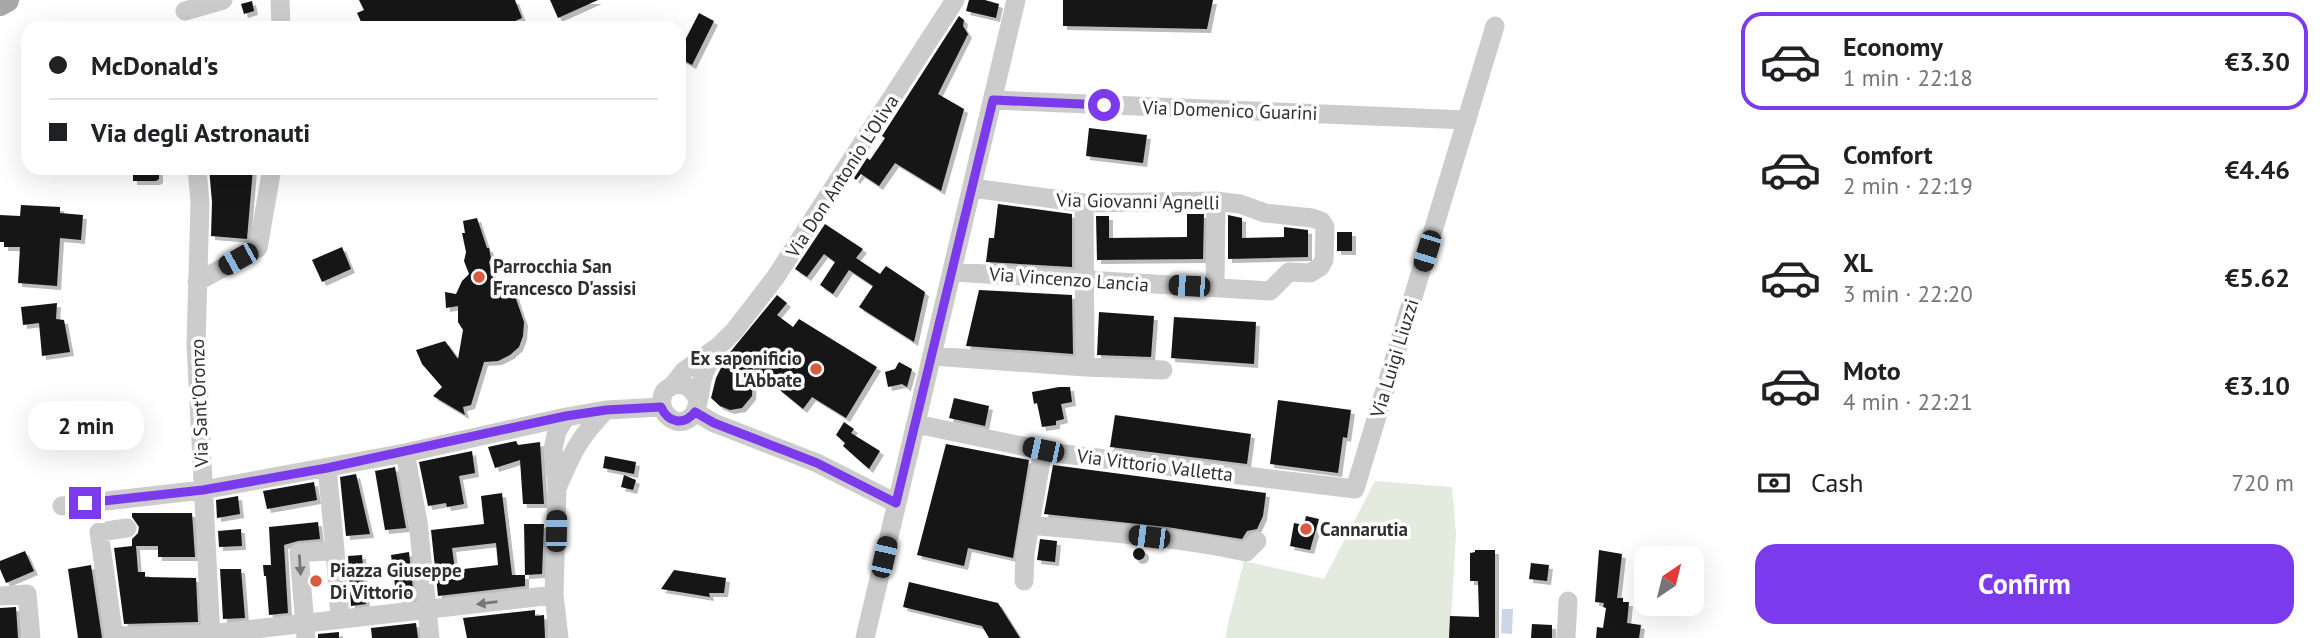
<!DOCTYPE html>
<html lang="en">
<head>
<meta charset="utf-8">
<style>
	:root { --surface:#fff; --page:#f2f2f2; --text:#202124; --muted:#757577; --line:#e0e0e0; --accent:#7c3aed }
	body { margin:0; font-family:"PT Sans",sans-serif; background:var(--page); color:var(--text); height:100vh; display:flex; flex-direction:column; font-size:26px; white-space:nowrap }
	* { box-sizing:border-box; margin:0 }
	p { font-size:23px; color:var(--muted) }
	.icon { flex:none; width:38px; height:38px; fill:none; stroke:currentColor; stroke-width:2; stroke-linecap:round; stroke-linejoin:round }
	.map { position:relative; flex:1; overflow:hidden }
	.side { display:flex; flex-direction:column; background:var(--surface); width:595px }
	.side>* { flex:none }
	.hud { position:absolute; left:21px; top:21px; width:665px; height:154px; border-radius:21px; box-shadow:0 7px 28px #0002; display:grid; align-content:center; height:154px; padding:0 28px; background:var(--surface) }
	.needle { width:46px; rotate:35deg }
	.controls { position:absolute; left:1634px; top:546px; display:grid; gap:14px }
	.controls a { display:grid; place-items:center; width:70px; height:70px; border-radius:14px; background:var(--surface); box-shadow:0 7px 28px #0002; font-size:35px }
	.end { position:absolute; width:32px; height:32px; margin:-16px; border:9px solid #7c3aed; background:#fff; box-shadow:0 0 0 4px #fff }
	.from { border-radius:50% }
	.bubble { position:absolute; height:49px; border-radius:21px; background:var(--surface); box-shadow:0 7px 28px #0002; font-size:23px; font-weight:600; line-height:49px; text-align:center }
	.car { position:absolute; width:21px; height:42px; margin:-21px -10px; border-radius:9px; box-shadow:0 0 5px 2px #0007; background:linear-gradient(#222 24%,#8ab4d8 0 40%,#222 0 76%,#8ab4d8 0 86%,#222 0) }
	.hud b { display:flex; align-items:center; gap:24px; height:66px; font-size:26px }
	.hud b+b { border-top:2px solid var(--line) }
	.hud i { width:18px; height:18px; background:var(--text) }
	ul { padding:12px 0 0; list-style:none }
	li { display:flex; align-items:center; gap:21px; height:98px; margin:0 14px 10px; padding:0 14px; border:4px solid transparent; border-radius:21px }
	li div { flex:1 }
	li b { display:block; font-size:26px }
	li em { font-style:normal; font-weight:600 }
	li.current { border-color:var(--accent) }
	li>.icon { width:63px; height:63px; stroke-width:1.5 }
	.pay { display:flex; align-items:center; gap:18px; height:77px; padding:0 28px; font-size:26px }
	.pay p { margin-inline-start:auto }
	.action { display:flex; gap:14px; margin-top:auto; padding:14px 28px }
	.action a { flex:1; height:80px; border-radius:21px; background:var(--accent); color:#fff; font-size:28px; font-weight:600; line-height:80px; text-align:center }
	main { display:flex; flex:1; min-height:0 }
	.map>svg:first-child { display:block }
</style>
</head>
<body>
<main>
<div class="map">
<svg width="1727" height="638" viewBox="0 0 1727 638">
	<defs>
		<filter id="shadow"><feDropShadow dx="4" dy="4" stdDeviation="0" flood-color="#0004"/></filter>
	</defs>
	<rect width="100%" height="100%" fill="#fff"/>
	<!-- green -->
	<path fill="#e2ebde" d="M1375,481L1452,487L1456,533L1450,638H1226L1227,627L1244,561L1324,579Z"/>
	<!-- water -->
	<path fill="#ccd6e9" d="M1502,609H1513L1512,634L1501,633Z"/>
	<!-- building -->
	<path fill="#161616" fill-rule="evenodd" filter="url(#shadow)" d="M359,0H515L522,18L499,28H364L357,13L364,10Z
		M550,0H598L558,18Z
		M969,0H985L999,4L996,18L966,11Z
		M1063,0H1213L1207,29L1063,26Z
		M252,1L254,11L244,14L241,4Z
		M699,13L714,21L692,65L679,58V52Z
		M959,16L964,20L963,26L968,34L938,94L964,109L941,191L895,163L879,186L861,174L856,180L854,178L867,158L870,160L885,138L882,136Z
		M1089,128L1147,135L1143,163L1086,156Z
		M133,168H159V179L156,181H133Z
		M209,168H253L247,239L211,236L212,202Z
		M998,204L1072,214V267L986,262L989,238H994Z
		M21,205L60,207V213L83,215L81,240L60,238L57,286L18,283L20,247H4V242H0V215L20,216Z
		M1187,214H1204L1203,259L1097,260L1096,216H1109V238L1187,237Z
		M1228,215L1242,218V238L1284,237V227L1308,230V257L1228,259Z
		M477,218L487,248H489L491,258L489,262L496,290L508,288L509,294L514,293L524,322L523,336L519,347L510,355L498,361L484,362L471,405L463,407L465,415L433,396L442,387L422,364L416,350L445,341L458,359L463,330L458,322V306L446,308L445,292L456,294L462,281L469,274L464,261L466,252L462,233H465L463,221Z
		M825,224L863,249L856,258L880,274L886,266L925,292L914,342L859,307L873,286L849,270L833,294L820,285L835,262L824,254L807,277L795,269Z
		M1337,232H1352V251H1337Z
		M342,247L351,269L322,282L312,260Z
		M979,290L1072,295L1073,354L966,346Z
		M777,295L787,303L777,315L793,327L799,319L877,367L846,418L812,397L803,409L753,368L752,396L742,408L730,410L720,406L711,398L716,378L727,356Z
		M57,303L56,319L64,320L70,352L42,356L39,323L23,325L21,307Z
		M1099,312L1154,316L1151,357L1097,355Z
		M1174,317L1256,322L1254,364L1171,358Z
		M899,362L912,369L907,387L902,384L888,387L885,372L895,369Z
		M1059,387H1070L1072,402L1061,404L1064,419L1056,421V425L1042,427L1037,403L1034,404L1032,392Z
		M954,398L989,406L985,426L949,418Z
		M1278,400L1351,410L1347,438L1343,437L1338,473L1270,464Z
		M54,414L56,441L43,442V415Z
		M1115,415L1251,434L1247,464L1110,447Z
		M844,422L854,429L851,433L880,451L869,469L843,446L845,443L836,435Z
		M516,441L518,445L540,442L544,504H523L520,460L495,468L488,447Z
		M946,444L1029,460L1013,558L968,548L964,566L917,555Z
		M472,451L475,473L459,476L464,504L447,507L446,503L428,506L419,462Z
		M605,456L636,462L634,474L603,468Z
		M1053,465L1266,493L1263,516L1257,529L1247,531L1242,539L1167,527L1044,514Z
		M395,467L406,528L385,530L375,471Z
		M356,474L370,534L346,536L340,477Z
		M624,475L636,480L633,490L621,487Z
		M314,482L317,500L267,509L263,491Z
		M502,493L512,575H525V586L438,596L431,530L484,524L481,496ZM496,543L498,565L455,570L452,548Z
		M238,496L240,514L217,518L216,500Z
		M132,513H192L195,557H158V546H136L138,572H145V577L196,578L198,622L124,624L114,548L132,546V539L138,533L139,527L132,517Z
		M1306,516L1319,519L1310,550L1290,546L1294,523L1304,525Z
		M318,522L320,539L298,541L284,545L288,613L269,615L266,576H264L263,565H271L269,527Z
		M524,524H544L542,574L525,575Z
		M241,529L242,546L219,547L218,531Z
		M1040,539L1057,541L1055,562L1037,560Z
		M1133 554a6 6 0 1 1 12 0a6 6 0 1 1-12 0Z
		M1475,550H1495V638H1449L1450,616L1479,617L1478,581H1470V553L1475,552Z
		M1599,550L1622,554L1617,598H1623V602H1629L1627,623L1641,625L1639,638H1596L1597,627L1603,628L1606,608L1603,607L1604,603L1595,602Z
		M25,551L34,571L6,583L0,569V561Z
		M409,552L414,599L397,601L391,555Z
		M362,555L366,604L351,606L348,556Z
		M1531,563L1549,565L1547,581L1529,579Z
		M91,565L102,638H78L68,569Z
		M220,569H241L245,618L223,619Z
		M674,570L726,578L724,593H709L710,597L661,589Z
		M909,582L998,603L1020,638H989L982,626L903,607Z
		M16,607L18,638H0V608Z
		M535,610V616L544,615L545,638H467L463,618Z
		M416,623L418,638H372L371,628Z
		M1532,624L1552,625V638H1531Z
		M339,632V638H318V634Z"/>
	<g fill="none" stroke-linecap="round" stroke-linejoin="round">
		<!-- minor -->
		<path stroke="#ccc" stroke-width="19" d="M280,0L281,28
			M185,11L223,0
			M993,100L1467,120
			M197,168L200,203L196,344L211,638
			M1084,203L1085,367
			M953,272L1270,291L1289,272L1310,273L1320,267L1324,260L1325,227L1321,221L1312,218L1265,213L1240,204L1216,201L1084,203L972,188
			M197,282L258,248L272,168
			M1215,288L1216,201
			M933,356L1085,367L1163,370
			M672,386L684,371L719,346L734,331L775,278L955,0
			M697,398C690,383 675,380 664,392C654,411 678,433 693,415C699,407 700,387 703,377C705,368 711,360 716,352
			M695,412L714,423L817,463L896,503
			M916,424L1056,453L1355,489L1495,26
			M405,453L418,522L430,638
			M327,468L335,550
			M558,486C572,453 580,436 606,410
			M62,506L203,490L405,453L566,417L606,410L661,407
			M1030,525C1102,532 1176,537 1246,552L1257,541
			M1024,581L1025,553L1043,450
			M0,596L27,594L31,638
			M114,636L211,634L554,595
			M114,638L99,532L127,528
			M306,638L299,553L335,550L340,619
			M559,638L554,595L557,487L553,449L557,431L566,417
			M865,638L1016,0
			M1566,638L1568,601"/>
		<!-- major -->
		<path stroke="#a7a7a7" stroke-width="24" d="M0,4L7,0"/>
	</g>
	<!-- one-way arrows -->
	<defs><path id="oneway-solid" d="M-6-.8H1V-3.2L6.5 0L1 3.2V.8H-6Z" transform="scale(1.75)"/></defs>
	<g fill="#767676">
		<use href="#oneway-solid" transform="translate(300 565) rotate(86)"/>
		<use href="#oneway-solid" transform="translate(487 603) rotate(173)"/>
	</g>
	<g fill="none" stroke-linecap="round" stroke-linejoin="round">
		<!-- route -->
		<path stroke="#7c3aed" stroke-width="9" d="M85,503L203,490L327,468L566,416L606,410L661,407C668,423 684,426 695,412L714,423L817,463L896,503L993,100L1104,105"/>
	</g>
	<!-- markers -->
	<g fill="#d65b41" stroke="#fff" stroke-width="2.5">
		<circle cx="479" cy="277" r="7"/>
		<circle cx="816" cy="369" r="7"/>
		<circle cx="1306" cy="529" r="7"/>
		<circle cx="316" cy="581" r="7"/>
	</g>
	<g text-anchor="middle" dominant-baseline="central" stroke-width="7" stroke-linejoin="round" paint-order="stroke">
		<!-- street labels -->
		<g font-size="19" fill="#2f2f2f" stroke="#fff">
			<text transform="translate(1230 110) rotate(2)">Via Domenico Guarini</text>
			<text transform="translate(842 176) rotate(-57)">Via Don Antonio L'Oliva</text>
			<text transform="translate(1138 201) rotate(1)">Via Giovanni Agnelli</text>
			<text transform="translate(1069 279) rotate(4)">Via Vincenzo Lancia</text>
			<text transform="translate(1394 358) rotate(-73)">Via Luigi Liuzzi</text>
			<text transform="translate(199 403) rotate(-92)">Via Sant'Oronzo</text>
			<text transform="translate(1155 465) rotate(7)">Via Vittorio Valletta</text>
		</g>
		<!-- poi labels -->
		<g font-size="19" font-weight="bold" fill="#2f2f2f" stroke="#fff" text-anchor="start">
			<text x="493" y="266">Parrocchia San<tspan x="493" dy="22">Francesco D'assisi</tspan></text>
			<text x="802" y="358" text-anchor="end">Ex saponificio<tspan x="802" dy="22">L'Abbate</tspan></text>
			<text x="1320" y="529">Cannarutia</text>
			<text x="330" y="570">Piazza Giuseppe<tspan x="330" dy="22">Di Vittorio</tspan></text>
		</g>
	</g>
</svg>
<div class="controls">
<a><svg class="needle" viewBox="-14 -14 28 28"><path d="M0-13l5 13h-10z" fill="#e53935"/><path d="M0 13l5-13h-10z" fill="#757577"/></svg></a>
</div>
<i class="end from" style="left:1104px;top:105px"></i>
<i class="end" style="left:85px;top:503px"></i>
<div class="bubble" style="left:28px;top:401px;width:116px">2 min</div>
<i class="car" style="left:1427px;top:251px;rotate:197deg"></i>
<i class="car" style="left:238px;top:259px;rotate:241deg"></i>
<i class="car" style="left:1189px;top:286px;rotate:273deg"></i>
<i class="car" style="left:1043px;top:450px;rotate:282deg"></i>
<i class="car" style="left:556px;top:531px;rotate:1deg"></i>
<i class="car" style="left:1149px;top:537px;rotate:277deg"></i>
<i class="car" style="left:884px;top:557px;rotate:13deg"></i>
<div class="hud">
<b><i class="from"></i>McDonald's</b>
<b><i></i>Via degli Astronauti</b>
</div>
</div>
<section class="side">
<ul>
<li class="current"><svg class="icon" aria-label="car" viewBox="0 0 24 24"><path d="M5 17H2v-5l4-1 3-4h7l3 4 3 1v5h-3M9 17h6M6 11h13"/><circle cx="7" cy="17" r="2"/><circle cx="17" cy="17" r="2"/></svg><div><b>Economy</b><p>1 min · 22:18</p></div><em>€3.30</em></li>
<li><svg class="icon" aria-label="car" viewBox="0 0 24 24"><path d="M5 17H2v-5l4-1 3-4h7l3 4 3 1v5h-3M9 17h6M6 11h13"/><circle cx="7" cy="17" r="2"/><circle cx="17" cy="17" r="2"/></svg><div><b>Comfort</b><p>2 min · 22:19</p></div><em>€4.46</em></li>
<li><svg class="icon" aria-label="car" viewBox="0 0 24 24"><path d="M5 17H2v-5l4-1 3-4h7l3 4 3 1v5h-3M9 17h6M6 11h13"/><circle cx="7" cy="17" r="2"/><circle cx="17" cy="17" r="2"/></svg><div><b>XL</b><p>3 min · 22:20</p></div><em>€5.62</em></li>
<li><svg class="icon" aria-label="car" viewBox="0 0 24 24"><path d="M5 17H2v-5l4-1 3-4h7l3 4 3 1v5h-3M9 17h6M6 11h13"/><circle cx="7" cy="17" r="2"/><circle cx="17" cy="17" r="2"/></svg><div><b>Moto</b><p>4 min · 22:21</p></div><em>€3.10</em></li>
</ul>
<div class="pay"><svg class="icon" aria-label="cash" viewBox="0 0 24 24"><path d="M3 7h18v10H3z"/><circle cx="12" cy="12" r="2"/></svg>Cash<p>720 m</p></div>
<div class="action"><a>Confirm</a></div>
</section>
</main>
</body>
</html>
